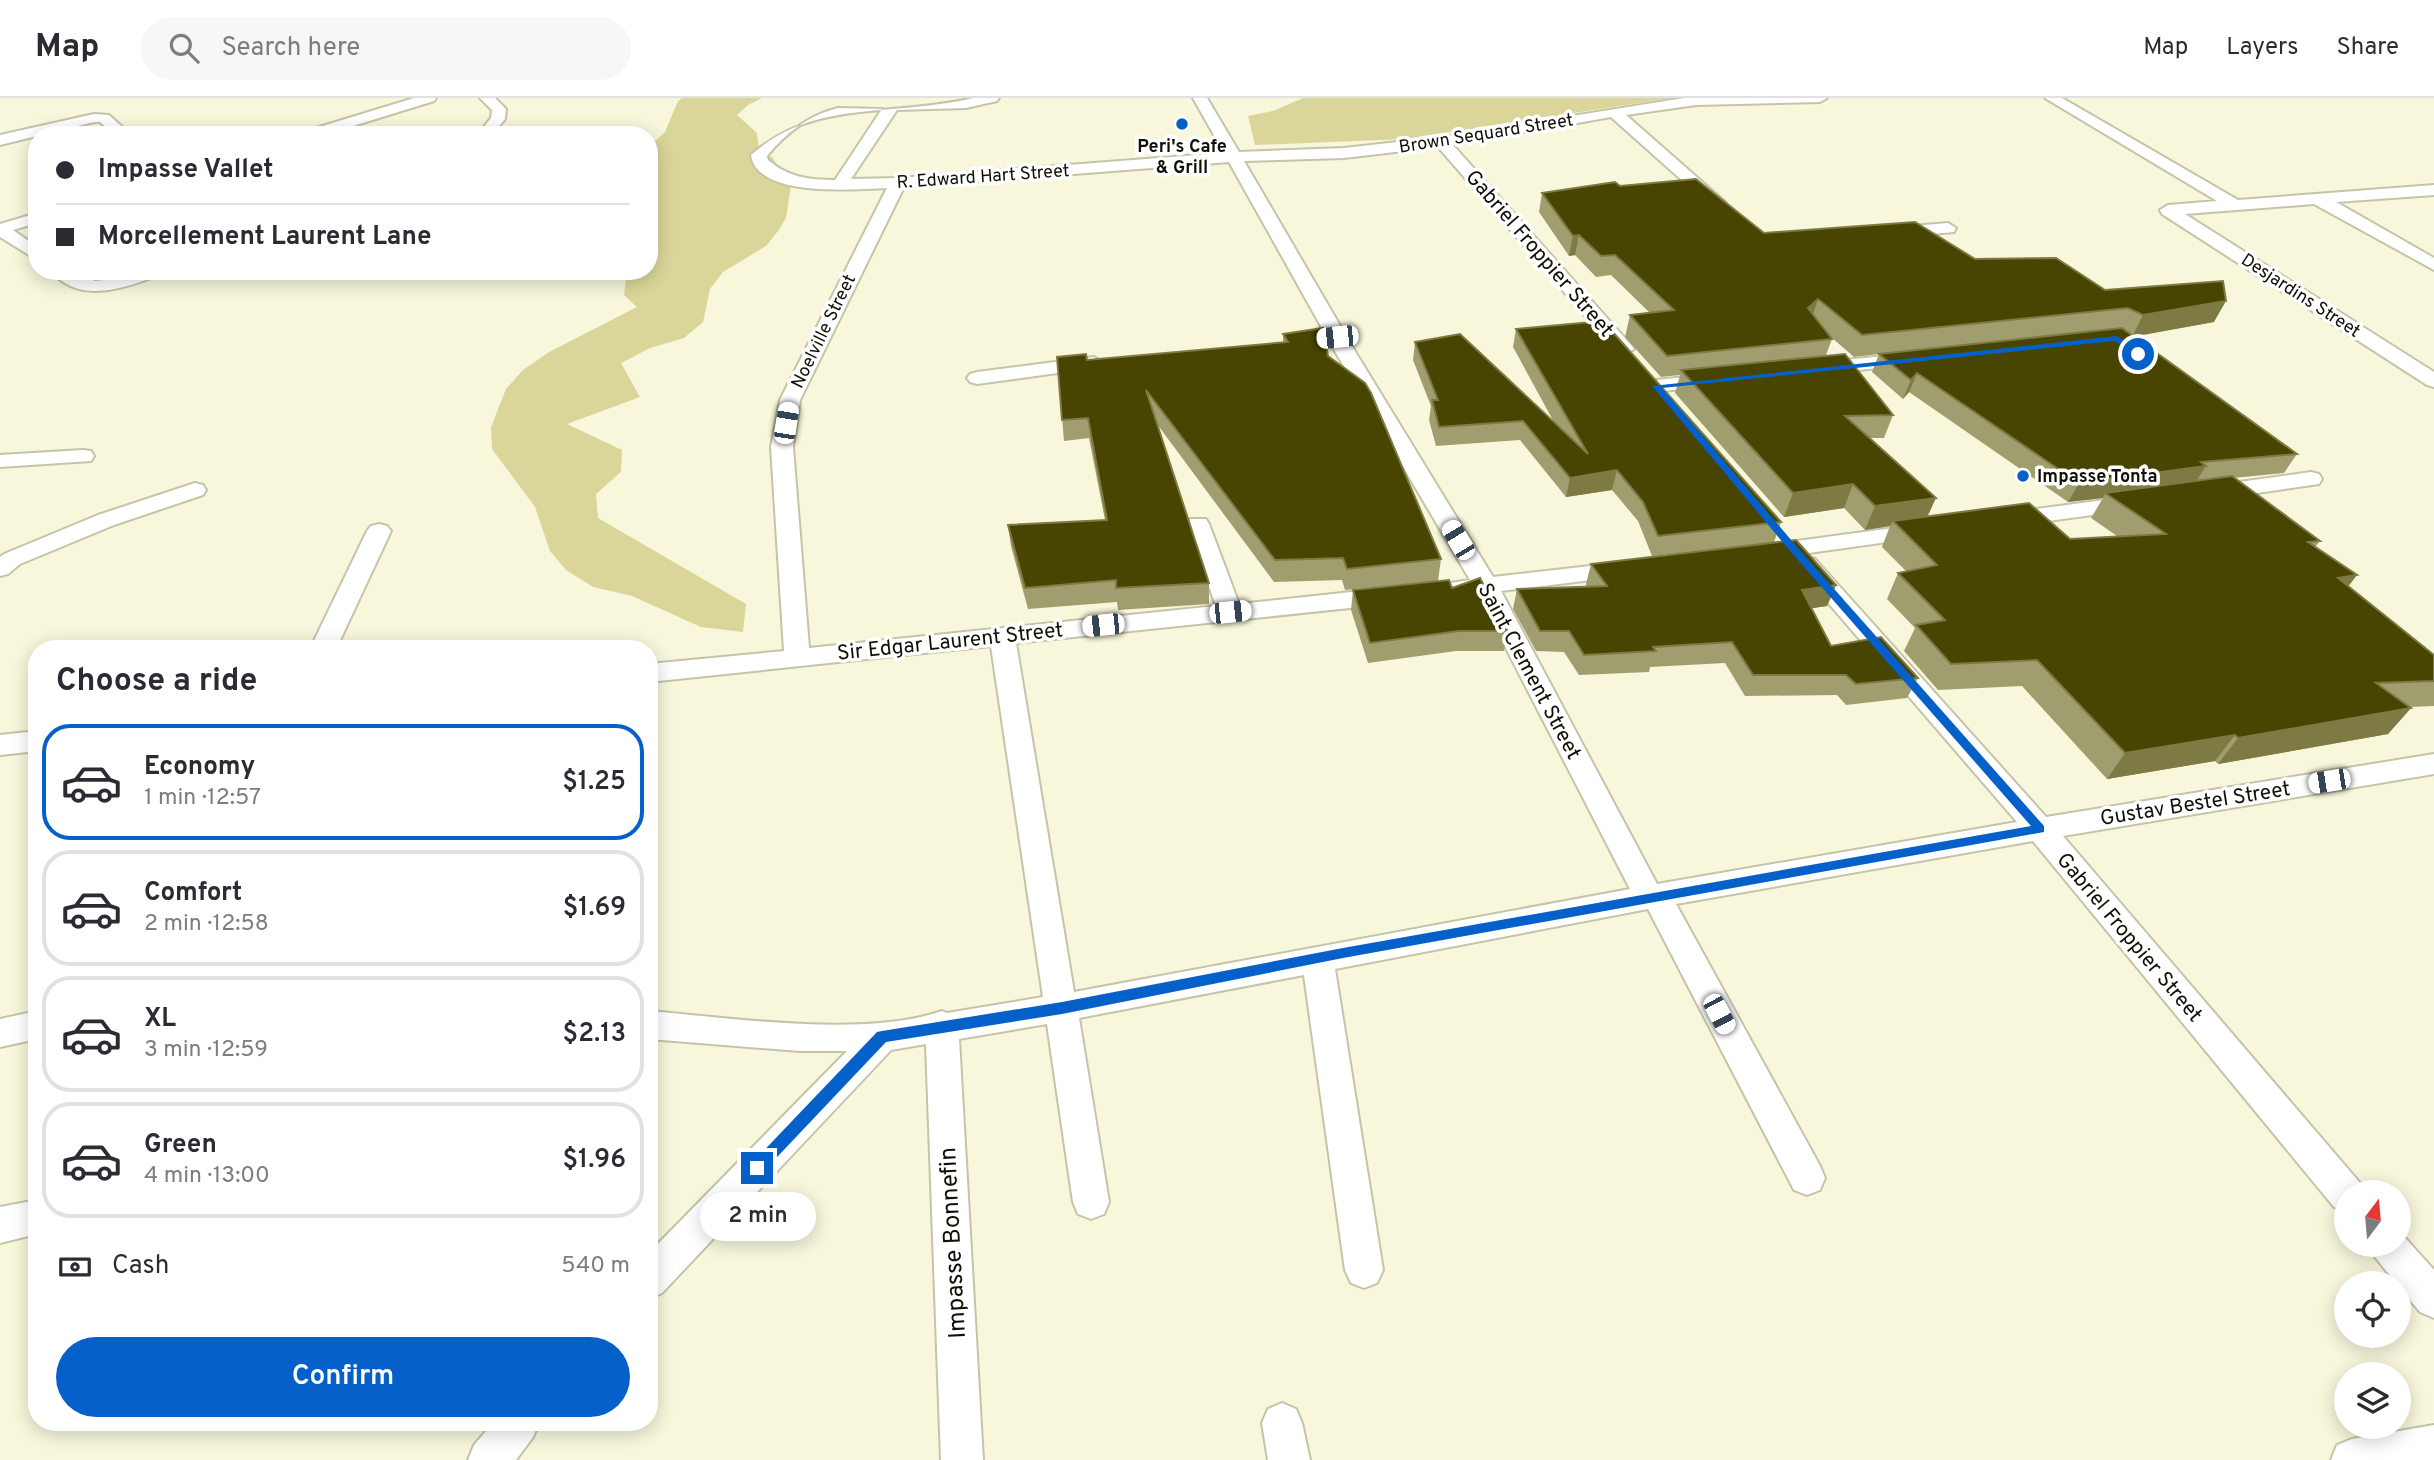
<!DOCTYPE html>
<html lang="en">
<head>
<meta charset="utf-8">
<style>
	body { margin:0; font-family:Overpass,sans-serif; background:#f7f7f7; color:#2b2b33; height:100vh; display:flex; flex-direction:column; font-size:26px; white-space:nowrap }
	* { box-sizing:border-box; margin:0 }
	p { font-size:23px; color:#7c7c81 }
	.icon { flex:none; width:38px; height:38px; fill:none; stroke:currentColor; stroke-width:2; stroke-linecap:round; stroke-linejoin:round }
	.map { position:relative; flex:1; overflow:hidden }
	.details { position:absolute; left:28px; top:542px; width:630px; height:791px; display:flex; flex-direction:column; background:#fff; border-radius:28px; box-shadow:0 4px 18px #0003 }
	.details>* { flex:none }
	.guide { position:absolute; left:28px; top:28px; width:630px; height:154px; border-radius:28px; box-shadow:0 4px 18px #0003; display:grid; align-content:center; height:154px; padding:0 28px; background:#fff }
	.needle { width:46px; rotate:16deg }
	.tools { position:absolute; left:2334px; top:1082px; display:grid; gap:14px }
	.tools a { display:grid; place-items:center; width:77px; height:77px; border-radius:50%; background:#fff; box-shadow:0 4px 18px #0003; font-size:35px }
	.end { position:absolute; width:32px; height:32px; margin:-16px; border:9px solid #0660c9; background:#fff; box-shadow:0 0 0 4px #fff }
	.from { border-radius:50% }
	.bubble { position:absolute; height:49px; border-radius:24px; background:#fff; box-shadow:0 4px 18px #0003; font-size:23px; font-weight:600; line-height:49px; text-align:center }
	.car { position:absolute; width:21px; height:42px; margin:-21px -10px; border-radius:9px; box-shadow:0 0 5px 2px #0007; background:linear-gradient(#fff 24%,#345 0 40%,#fff 0 76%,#345 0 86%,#fff 0) }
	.guide b { display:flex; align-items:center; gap:24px; height:66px; font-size:26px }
	.guide b+b { border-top:2px solid #e1e1e2 }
	.guide i { width:18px; height:18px; background:#2b2b33 }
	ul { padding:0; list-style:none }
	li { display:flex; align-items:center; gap:21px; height:116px; margin:0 14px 10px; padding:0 14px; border:4px solid #e1e1e2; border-radius:28px }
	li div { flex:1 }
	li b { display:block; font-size:26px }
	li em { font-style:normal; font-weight:600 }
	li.selected { border-color:#0660c9 }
	li>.icon { width:63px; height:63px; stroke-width:1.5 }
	h2 { padding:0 28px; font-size:32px; line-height:84px }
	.pay { display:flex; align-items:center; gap:18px; height:77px; padding:0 28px; font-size:26px }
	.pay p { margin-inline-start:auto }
	.button { display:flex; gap:14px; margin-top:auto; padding:14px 28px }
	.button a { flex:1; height:80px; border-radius:42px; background:#0660c9; color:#fff; font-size:28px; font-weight:600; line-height:80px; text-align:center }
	header { display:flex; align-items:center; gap:42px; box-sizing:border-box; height:98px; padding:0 35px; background:#fff; border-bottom:2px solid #e1e1e2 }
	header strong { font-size:33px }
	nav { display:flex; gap:38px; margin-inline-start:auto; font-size:24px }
	.search { width:490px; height:63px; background:#f7f7f7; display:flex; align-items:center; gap:18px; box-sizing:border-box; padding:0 24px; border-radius:38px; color:#7c7c81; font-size:26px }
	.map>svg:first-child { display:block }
</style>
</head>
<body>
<header>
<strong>Map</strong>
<div class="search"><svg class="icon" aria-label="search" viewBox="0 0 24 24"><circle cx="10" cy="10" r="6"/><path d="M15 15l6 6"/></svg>Search here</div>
<nav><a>Map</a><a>Layers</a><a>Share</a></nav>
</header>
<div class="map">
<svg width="2434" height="1362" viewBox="0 0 2434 1362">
	<rect width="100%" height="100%" fill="#f8f7dc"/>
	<path fill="#dad69a" d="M682,0H762L748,7L737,17L757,35L759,52L772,59L791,88L786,120L778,133L766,148L723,174L710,191L703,224L684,240L650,250L621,265L640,299L567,326L622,352L621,374L596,396L598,420L746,506L743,534L701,529L632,498L593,489L566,472L550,453L535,409L492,351L491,329L506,291L523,272L549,254L637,209L624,197L626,181L631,173H649V57L653,45L665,34L678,3Z
		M1303,0H1671L1406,41L1255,47L1248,18L1273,13Z"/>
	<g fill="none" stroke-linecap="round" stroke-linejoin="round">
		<defs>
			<path id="minor" d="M414,0H436L434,3L324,37H301L303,34Z
				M480,0H495L506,11L505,21L492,37H477L491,20L492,12Z
				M973,0H999L997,3L966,10L897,12L851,81L898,80L1224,55L1193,0H1207L1239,54L1344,50L1442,39L1684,0H1827L1820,4L1696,7L1626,17L1725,104L1727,107L1719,112L1713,110L1611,19L1453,47L1631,247L1634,251L1624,257L1617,255L1438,49L1344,60L1244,63L1356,255L1493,479L1625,464L1633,466L1637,471L1633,476L1625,478L1501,493L1657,786L2017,724L1799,471L1795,466L1799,461L1807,459L1815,461L2046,719L2434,656V676L2063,738L2360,1085L2364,1094H2347V1114L2334,1109L2033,743L1676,806L1820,1068L1825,1080L1820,1092L1807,1097L1794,1092L1648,811L1335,871L1383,1172L1377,1185L1364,1190L1351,1185L1345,1172L1304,877L1079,920L1109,1104L1104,1116L1091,1121L1078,1116L1073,1104L1047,926L959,941L983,1362H941L926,946L891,952L662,1195L649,1201V1155L847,953H800L649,941V913C732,920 865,940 942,913L947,915L1043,899L991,548L649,584V566L784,553L771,349L780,302L887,90C857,91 757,101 751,57C816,0 888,20 973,0ZM838,10L882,11L835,82C809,82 788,79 768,62L767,58C786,35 809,17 838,10ZM1229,64L1336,255L1470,482L1437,487L1434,492L1437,497L1446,500L1478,496L1630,791L1074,894L1016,545L1388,506L1397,503L1400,498L1397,493L1388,490L1239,506L1209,426L1206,421H1190L1187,426L1216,508L809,550L793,349L800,302L904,89Z
				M2045,0H2062L2238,102L2434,87V97L2336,104L2434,160V172L2314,106L2185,116L2434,274V289L2427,287L2162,116L2160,112L2168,107L2217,103Z
				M94,16L109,17L131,37H115L100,24H94L0,47V37Z
				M37,115V125L13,132L37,149V162L0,139V126Z
				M1948,125L1956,130L1954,134L1888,140L1880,135L1888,130Z
				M51,173H73L95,183L113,181L136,173H162L159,177C126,190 79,207 51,173Z
				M1914,255L1921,257L1924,261L1921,265L1815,277L1808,275L1805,271L1808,267L1815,265Z
				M1094,259L1104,265L1101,269L977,286L970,284L967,280L970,276L977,274Z
				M1716,276L1723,278L1726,282L1723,286L1656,294L1649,292L1646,288L1649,284L1656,282Z
				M83,352L91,353L94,358L91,363L0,369V357Z
				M2311,374L2319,376L2322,381L2319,386L2210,402L2202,400L2199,395L2202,390L2210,388Z
				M195,385L203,387L206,392L203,397L114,427L20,466L8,476L0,478V459L4,456L98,417Z
				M2135,398L2143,400L2146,405L2143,410L2005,429L1997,427L1994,422L1997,417L2005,415Z
				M379,426L387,428L391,433L336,551H310L367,433L371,428Z
				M1923,426L1931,428L1935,433L1931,438L1766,461L1758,459L1754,454L1758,449L1766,447Z
				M37,633V653L0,657V637Z
				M37,913V941L0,949V921Z
				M37,1102V1136L0,1145V1109Z
				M2399,1133L2434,1172V1220L2420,1214L2399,1189V1185H2396L2375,1159L2369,1146H2399Z
				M1282,1305L1296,1311L1302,1325L1310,1362H1268L1262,1325L1268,1311Z
				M493,1325H539L533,1339L516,1362H468L474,1347Z
				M2434,1327V1362H2331L2337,1347L2352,1341Z"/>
		</defs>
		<use href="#minor" stroke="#c5c4a9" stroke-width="4"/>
		<use href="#minor" fill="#fff" fill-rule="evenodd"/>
	</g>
	<path fill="#a09e6e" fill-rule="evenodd" d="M1620,88L1764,135L1975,161L2105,192L2214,224L2133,238L2297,356L2284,375L2233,380L2320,443L2315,449L2348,488L2434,557V608L2410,609L2411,610L2388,636L2218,666L2215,663L2107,681L2022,588L1938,592L1904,553L1915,530L1887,501L1898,475L1906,473L1882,449L1890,428L1865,432L1844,410L1784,419L1675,295L1680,277L1661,279L1625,239L1630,217L1650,215L1611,177L1596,179L1575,157L1569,158L1539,114L1542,95ZM1831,239L1854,259L1879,256L1872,274L1903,301L1909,294L2068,404L2103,400L2091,420L2117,438L2070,441L1928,419L1870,340H1884L1893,317L1826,257L1832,241Z
		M1516,231L1781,424L1774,444L1652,458L1638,423L1612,392L1566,399L1520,342L1436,348L1429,322L1431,308L1413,262L1415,244L1555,326L1513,249Z
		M1283,236L1328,258L1441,461L1438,483L1345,492L1342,482L1274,484L1157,326L1209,485V506L1118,512L1117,504L1028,511L1011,448L1008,427L1105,422L1089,340L1064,343L1057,259L1087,262L1283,245Z
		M1591,466L1836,487L1827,508L1811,510L1831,548L1918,580L1907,600L1846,607L1837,597L1745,598L1725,565L1650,569L1649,574L1579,577L1564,554L1536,553L1513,511L1517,491L1587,489L1586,486Z
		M1452,490L1508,533L1504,553H1456L1368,565L1351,512L1353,492Z"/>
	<path fill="#7d7a43" d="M1579,137L1575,157L1569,158L1573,138Z
		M1818,201L1811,222L1808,210Z
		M2226,203L2214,224L2132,239L2143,217Z
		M1917,275L1909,294L1903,301L1911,282Z
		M2206,368L2194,387L2105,395L2103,400L2068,404L2079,385Z
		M1617,372L1612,392L1566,399L1570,380Z
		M1853,386L1844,410L1784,419L1793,395Z
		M1936,400L1925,424L1893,423L1890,428L1865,432L1875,408Z
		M2357,477L2338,502V480Z
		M1836,487L1827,508L1794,513L1802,492Z
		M2411,610L2388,636L2218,666L2238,640Z
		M2235,637L2215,663L2107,681L2125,655Z"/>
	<path fill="#484401" stroke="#7d7a43" stroke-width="2" d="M1696,81L1764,135L1915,124L1975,161L2056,160L2105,192L2223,183L2226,203L2143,217L2128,210L1862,237L1818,201L1808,210L1832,241L1667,258L1630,217L1674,212L1615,157L1601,158L1579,137L1573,138L1542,95L1615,84L1620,88Z
		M1603,223L1781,424L1658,438L1643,404L1617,372L1570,380L1523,323L1439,329L1432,302H1438L1415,244L1460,236L1588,356L1516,231Z
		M1323,230L1328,258L1365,285L1371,295L1441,461L1347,471L1343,460L1275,462L1146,292L1209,485L1116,490V482L1025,490L1008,427L1107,422L1088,320L1062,322L1057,259L1086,256L1087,262L1288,244L1283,236Z
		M2122,230L2297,356L2201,364L2206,368L2079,385L1917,275L1911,282L1879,256Z
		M1845,256L1893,317L1845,318L1936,400L1875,408L1853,386L1793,395L1681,272Z
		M2232,378L2320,443L2308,444L2357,477L2338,480L2434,557V583L2376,585L2411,610L2238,640L2235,637L2125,655L2037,562L1951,566L1916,527L1945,522L1898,475L1937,467L1893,423L2029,405L2070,441L2166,436L2105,395Z
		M1796,442L1836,487L1802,492L1831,548L1881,539L1918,580L1856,586L1846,577H1753L1732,544L1653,549L1656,553L1584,557L1569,533H1540L1517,491L1607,488L1591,466Z
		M1480,480L1508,533H1459L1370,545L1353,492L1449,482L1452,490Z"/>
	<path fill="#0660c9" d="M2117,238L2141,254V258H2136L2115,243L1662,290L1797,449L2044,728V734L1343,860L1062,916L886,944L762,1075H752L749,1070L752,1065L877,934L882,933L1062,904L1343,850L2031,728L1790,453L1652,288Z"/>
	<g fill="#0660c9" stroke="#fff" stroke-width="2.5">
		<circle cx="1182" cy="26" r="7"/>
		<circle cx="2023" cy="378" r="7"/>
	</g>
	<g text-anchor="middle" stroke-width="7" stroke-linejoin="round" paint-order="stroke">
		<g font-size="18" fill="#111007" stroke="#fff">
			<text transform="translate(1486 35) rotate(-9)" y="6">Brown Sequard Street</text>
			<text transform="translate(983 78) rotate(-4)" y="6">R. Edward Hart Street</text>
			<text transform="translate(2301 197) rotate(33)" y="6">Desjardins Street</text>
			<text transform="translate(823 233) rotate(-64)" y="6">Noelville Street</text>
		</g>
		<g font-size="18" font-weight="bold" fill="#111007" stroke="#fff">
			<text x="1182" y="54">Peri's Cafe<tspan x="1182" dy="21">&amp; Grill</tspan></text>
			<text x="2037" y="384" text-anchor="start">Impasse Tonta</text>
		</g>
		<g font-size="21" fill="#111007" stroke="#fff">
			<text transform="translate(1540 155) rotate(49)" y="7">Gabriel Froppier Street</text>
			<text transform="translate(950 543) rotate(-6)" y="7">Sir Edgar Laurent Street</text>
			<text transform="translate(1530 573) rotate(62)" y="7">Saint Clement Street</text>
			<text transform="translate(2195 705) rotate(-9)" y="7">Gustav Bestel Street</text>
			<text transform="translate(2130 839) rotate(50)" y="7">Gabriel Froppier Street</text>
		</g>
		<g font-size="24" fill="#111007" stroke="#fff">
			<text transform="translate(952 1145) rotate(-93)" y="8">Impasse Bonnefin</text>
		</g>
	</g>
</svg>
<div class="tools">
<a><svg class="needle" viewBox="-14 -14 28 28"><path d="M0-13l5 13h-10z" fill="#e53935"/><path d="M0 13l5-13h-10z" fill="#7c7c81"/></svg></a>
<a><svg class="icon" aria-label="locate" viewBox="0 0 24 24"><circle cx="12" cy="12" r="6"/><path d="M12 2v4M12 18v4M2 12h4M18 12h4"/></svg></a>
<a><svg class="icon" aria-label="layers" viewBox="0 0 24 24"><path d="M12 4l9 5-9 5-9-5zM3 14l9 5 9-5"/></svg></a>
</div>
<i class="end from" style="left:2138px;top:256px"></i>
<i class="end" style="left:757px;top:1070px"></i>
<div class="bubble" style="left:700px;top:1094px;width:116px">2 min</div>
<i class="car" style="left:1337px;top:239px;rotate:264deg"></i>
<i class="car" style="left:786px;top:325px;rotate:9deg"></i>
<i class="car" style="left:1458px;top:442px;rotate:329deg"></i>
<i class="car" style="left:1230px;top:514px;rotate:84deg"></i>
<i class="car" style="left:1103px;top:527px;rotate:264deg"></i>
<i class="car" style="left:2329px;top:683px;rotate:261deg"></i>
<i class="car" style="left:1719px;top:916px;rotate:152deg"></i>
<div class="guide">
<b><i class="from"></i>Impasse Vallet</b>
<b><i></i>Morcellement Laurent Lane</b>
</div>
<section class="details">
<h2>Choose a ride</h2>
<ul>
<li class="selected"><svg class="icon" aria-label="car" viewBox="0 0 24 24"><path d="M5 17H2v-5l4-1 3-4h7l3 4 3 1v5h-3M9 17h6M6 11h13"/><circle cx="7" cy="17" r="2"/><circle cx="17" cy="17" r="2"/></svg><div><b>Economy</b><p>1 min · 12:57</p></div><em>$1.25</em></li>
<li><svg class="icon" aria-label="car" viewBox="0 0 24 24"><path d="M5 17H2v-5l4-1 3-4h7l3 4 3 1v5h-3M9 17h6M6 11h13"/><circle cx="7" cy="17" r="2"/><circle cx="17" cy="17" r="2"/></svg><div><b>Comfort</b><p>2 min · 12:58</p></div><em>$1.69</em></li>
<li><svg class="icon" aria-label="car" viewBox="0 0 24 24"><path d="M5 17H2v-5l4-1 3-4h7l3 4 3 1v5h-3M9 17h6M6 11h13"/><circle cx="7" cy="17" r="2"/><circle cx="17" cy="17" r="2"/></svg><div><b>XL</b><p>3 min · 12:59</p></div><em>$2.13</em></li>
<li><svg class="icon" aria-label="car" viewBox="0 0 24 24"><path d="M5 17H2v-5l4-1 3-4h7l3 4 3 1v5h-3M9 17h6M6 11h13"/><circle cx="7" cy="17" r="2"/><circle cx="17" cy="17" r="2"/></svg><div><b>Green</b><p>4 min · 13:00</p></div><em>$1.96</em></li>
</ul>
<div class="pay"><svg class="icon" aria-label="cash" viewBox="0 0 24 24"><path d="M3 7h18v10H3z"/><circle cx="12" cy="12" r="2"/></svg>Cash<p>540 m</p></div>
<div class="button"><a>Confirm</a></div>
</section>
</div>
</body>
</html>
